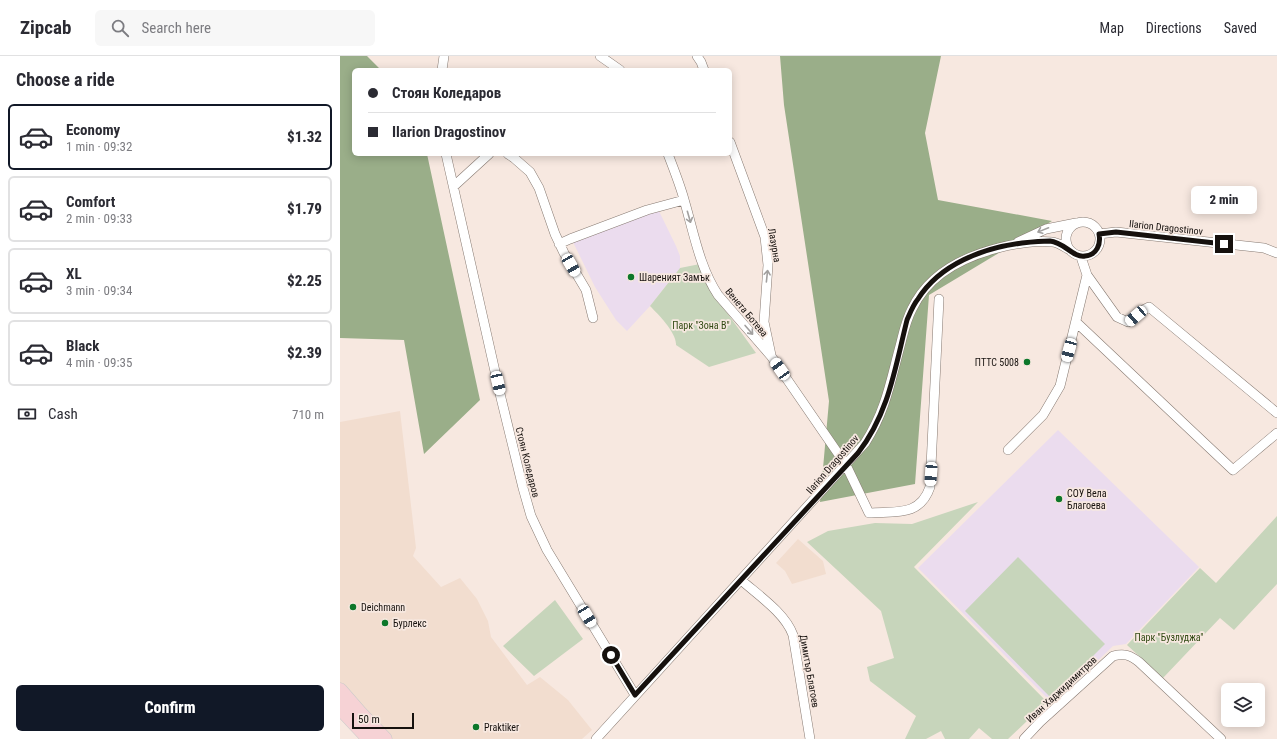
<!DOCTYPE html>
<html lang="en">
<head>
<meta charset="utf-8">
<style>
	body { margin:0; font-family:"Roboto Condensed",sans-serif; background:#f7f7f7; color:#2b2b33; height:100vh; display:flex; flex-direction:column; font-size:15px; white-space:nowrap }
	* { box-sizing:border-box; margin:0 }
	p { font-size:13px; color:#7c7c81 }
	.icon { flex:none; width:22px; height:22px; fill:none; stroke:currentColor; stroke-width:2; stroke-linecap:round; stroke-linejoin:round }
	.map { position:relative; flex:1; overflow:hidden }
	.details { display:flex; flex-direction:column; background:#fff; width:340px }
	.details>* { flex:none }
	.guide { position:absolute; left:12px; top:12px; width:380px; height:88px; border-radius:6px; box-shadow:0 2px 10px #0003; display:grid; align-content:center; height:88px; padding:0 16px; background:#fff }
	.fabs { position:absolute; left:881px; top:627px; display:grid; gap:8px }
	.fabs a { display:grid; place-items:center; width:44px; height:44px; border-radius:6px; background:#fff; box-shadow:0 2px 10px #0003; font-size:20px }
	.scale { position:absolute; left:12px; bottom:10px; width:62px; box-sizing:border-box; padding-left:4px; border:2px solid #16110e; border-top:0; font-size:11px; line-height:14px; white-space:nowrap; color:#16110e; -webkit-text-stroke:3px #f7e8e0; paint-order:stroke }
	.end { position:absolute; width:18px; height:18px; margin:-9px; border:5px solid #16110e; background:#fff; box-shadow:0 0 0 2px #fff }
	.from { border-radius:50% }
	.bubble { position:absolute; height:28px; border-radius:6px; background:#fff; box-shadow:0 2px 10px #0003; font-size:13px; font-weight:800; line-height:28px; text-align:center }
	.car { position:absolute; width:12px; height:24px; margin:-12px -6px; border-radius:5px; box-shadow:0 0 3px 1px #0007; background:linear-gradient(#fff 24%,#345 0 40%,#fff 0 76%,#345 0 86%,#fff 0) }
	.guide b { display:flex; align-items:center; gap:14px; height:38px; font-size:15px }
	.guide b+b { border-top:1px solid #e1e1e2 }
	.guide i { width:10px; height:10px; background:#2b2b33 }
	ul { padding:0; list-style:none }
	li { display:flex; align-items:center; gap:12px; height:66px; margin:0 8px 6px; padding:0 8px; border:2px solid #e1e1e2; border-radius:6px }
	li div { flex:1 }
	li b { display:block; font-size:15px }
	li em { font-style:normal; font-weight:800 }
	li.active { border-color:#111827 }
	li>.icon { width:36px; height:36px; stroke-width:1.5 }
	h2 { padding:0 16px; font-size:18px; line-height:48px }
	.pay { display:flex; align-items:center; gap:10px; height:44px; padding:0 16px; font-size:15px }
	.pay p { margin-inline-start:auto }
	.primary-button { display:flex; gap:8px; margin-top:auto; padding:8px 16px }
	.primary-button a { flex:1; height:46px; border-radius:6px; background:#111827; color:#fff; font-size:16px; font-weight:800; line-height:46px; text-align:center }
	header { display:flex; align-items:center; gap:24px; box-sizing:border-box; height:56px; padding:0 20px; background:#fff; border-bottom:1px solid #e1e1e2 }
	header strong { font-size:19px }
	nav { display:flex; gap:22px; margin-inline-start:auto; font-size:14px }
	.search { width:280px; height:36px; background:#f7f7f7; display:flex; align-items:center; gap:10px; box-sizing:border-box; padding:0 14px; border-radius:6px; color:#7c7c81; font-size:15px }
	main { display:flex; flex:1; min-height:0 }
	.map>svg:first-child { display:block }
</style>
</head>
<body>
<header>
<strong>Zipcab</strong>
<div class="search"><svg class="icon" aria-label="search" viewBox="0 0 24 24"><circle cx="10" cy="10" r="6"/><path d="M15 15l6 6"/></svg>Search here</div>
<nav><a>Map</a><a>Directions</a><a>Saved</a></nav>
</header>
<main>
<section class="details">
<h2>Choose a ride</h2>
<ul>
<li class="active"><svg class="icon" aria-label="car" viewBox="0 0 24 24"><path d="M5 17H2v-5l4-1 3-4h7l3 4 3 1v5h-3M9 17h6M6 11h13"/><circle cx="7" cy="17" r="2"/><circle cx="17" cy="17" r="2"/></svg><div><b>Economy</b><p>1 min · 09:32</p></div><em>$1.32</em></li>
<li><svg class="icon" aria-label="car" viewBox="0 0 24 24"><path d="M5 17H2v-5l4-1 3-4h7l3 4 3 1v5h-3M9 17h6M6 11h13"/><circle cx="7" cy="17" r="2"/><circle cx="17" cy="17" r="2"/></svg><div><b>Comfort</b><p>2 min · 09:33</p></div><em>$1.79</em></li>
<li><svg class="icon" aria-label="car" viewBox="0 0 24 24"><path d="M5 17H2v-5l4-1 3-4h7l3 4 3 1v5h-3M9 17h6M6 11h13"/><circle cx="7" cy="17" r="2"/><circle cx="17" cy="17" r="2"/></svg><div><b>XL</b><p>3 min · 09:34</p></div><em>$2.25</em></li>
<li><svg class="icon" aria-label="car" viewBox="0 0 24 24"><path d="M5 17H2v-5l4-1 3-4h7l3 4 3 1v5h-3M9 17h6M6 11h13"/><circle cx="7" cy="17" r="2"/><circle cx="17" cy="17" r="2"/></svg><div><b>Black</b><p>4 min · 09:35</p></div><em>$2.39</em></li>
</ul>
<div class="pay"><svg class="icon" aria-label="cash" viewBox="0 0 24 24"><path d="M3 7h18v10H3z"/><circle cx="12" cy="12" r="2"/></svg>Cash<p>710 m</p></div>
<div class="primary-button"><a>Confirm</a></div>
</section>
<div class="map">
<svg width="937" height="683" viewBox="0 0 937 683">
	<rect width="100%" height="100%" fill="#f7e8e0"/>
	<path fill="#f2ddcf" d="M60,355L76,492L73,500L101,531L120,522L137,543L148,565L151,581L187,629L200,621L228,644L252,674L242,683H50L0,628V366Z
		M458,483L483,505L486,518L452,528L445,515L436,507Z"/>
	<path fill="#ebdcee" d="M318,153L336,190L340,200V212L310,250L287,275L276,264L255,231L233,186Z
		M718,374L859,511L786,588L773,590L713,648L578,512Z"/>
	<path fill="#c7d5bb" d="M360,208L370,233L416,297L369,311L336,289C337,277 318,258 310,250L340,212Z
		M638,446L574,511L707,646L668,683H652L639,672L629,683H605L601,675L586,683H565L576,660L530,625L527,611L554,602L541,555L467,486L488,475L535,467L572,468Z
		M937,460V528L894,574L880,562L823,622L787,589L860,512L876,527Z
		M678,501L765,588L711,642L625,555Z
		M215,544L243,583L194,620L163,590Z"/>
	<path fill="#9aae89" d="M0,0H27L41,14H14V98H87L140,344L84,398L64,284L0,282Z
		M440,0H601L585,77L598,144L712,165L589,239L575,428L480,446L489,345L444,49Z"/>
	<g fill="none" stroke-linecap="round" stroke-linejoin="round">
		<defs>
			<path id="street" d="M260,0L280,14
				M357,0L361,6L364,14
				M102,14L104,0
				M390,86L425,181L428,209L424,266L431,299
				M106,98L161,342L183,432L191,460L207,494L295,639
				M168,98L174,102L190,116L199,132L215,178L224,197L246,234L253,262
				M328,98C334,114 341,131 345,147C354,178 360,212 378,239L431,300L506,409L529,457C555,455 580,461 590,431L599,243
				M114,130L149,98
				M726 183a17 17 0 1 1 34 0a17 17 0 1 1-34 0Z
				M759,178L776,176L924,192L937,197
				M678,186L706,173L736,167
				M219,188L230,183L307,154L344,144
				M747,219L777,261L788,266L803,254L809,251L937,357
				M736,266L893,414L937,377
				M668,394L703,359L720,330L747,219L741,201
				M401,524C418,539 445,557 453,579L470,683
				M256,683L525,387C545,356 550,328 559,294C563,280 565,266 572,253C588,219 623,201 658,192C672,188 697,184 712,186C717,186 723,190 728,193
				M684,683L700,666L773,600C784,597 790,599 799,606L881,683"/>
			<path id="primary" d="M0,634L20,657L45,683
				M0,652L29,683"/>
		</defs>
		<use href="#street" stroke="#877a72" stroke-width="10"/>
		<use href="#primary" stroke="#cccbca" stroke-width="15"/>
		<use href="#street" stroke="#fff" stroke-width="9"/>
		<use href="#primary" stroke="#f6d2d5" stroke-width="14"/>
	</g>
	<defs><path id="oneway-shaft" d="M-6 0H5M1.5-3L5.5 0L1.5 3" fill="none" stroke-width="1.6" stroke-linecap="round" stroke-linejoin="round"/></defs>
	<g stroke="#a2a09f">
		<use href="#oneway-shaft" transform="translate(349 161) rotate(74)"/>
		<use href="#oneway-shaft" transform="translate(703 174) rotate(158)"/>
		<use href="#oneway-shaft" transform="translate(427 220) rotate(-84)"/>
		<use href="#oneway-shaft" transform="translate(409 274) rotate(49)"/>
	</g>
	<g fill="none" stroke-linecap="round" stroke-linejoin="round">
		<path stroke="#16110e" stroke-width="5" d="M271,599L295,639L518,397C549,357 555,312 567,264C570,257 573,249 578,243C600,208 643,192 682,187C691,186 701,185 710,185C724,186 733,202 745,200C757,199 761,188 759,178L776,176L884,188"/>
	</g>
	<g fill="#0d772a" stroke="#f7e8e0" stroke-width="1.5">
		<circle cx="291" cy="221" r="4"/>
		<circle cx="687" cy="306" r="4"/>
		<circle cx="719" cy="443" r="4"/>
		<circle cx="13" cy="551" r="4"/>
		<circle cx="45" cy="567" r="4"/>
		<circle cx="136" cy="671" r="4"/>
	</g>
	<g text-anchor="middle" stroke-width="3.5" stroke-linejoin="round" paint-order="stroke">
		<g font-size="10" fill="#16110e" stroke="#f7e8e0">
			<text transform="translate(826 171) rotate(6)" y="4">Ilarion Dragostinov</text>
			<text transform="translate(435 189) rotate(80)" y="4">Лазурна</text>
			<text transform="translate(407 256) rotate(50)" y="4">Венета Ботева</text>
			<text transform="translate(188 406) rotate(76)" y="4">Стоян Коледаров</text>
			<text transform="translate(492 408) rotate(-49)" y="4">Ilarion Dragostinov</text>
			<text transform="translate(470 615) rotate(80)" y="4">Димитър Благоев</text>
			<text transform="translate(721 633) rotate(-43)" y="4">Иван Хаджидимитров</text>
		</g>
		<g font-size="10" fill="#16110e" stroke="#f7e8e0" text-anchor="start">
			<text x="299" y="225">Шареният Замък</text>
			<text x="679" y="310" text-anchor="end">ПТТС 5008</text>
			<text x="727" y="441">СОУ Вела<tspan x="727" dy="12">Благоева</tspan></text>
			<text x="21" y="555">Deichmann</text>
			<text x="53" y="571">Бурлекс</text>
			<text x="144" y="675">Praktiker</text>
		</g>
		<g font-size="10" fill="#314a13" stroke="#f7e8e0">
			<text x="361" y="273">Парк "Зона В"</text>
			<text x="829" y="585">Парк "Бузлуджа"</text>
		</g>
	</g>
</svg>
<div class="fabs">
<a><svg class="icon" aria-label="layers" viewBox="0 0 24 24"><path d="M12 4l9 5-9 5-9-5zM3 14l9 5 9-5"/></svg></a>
</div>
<div class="scale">50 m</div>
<i class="end from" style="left:271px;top:599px"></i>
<i class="end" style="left:884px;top:188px"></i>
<div class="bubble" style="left:851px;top:130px;width:66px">2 min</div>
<i class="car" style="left:231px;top:209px;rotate:150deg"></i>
<i class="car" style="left:796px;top:260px;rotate:229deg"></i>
<i class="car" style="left:729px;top:294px;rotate:195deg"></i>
<i class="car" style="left:440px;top:313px;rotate:325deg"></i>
<i class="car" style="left:158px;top:327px;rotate:167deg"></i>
<i class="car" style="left:591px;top:418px;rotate:184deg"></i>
<i class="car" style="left:247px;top:560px;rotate:149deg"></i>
<div class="guide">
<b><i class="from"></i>Стоян Коледаров</b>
<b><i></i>Ilarion Dragostinov</b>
</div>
</div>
</main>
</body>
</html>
